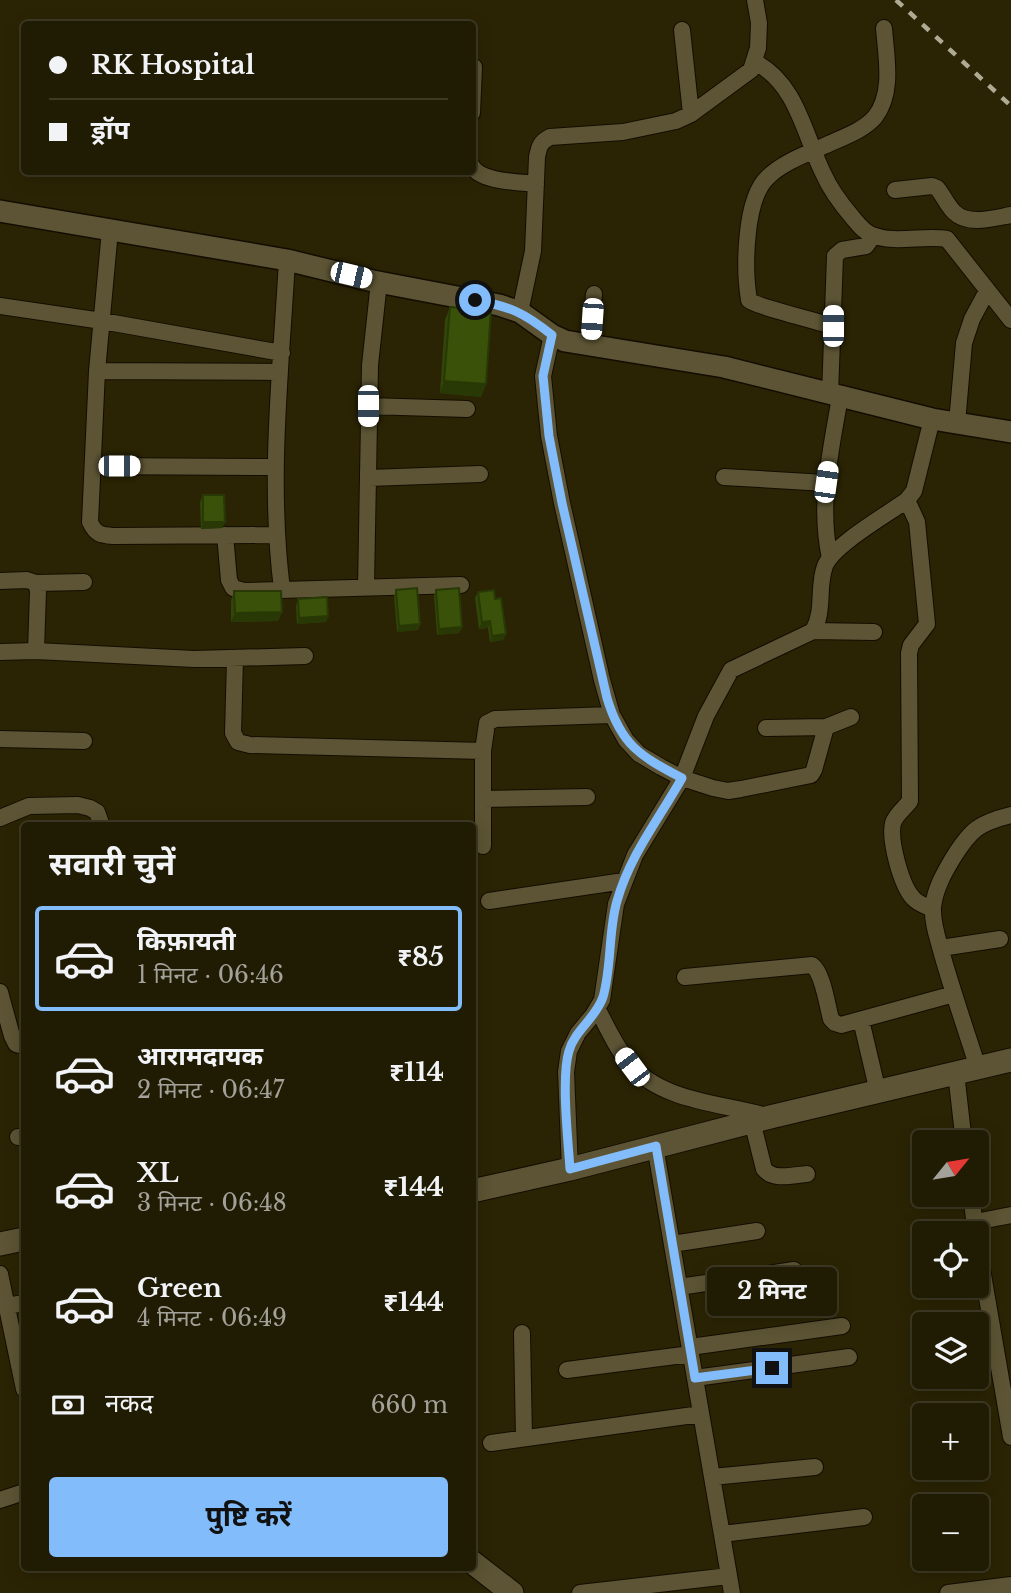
<!DOCTYPE html>
<html lang="hi">
<head>
<meta charset="utf-8">
<style>
	body { margin:0; font-family:"Libre Baskerville","Noto Sans Devanagari",serif; background:#28240d; color:#f1f3f6; height:100vh; display:flex; flex-direction:column; font-size:26px; white-space:nowrap }
	* { box-sizing:border-box; margin:0 }
	p { font-size:23px; color:#a2a19a }
	.icon { flex:none; width:38px; height:38px; fill:none; stroke:currentColor; stroke-width:2; stroke-linecap:round; stroke-linejoin:round }
	.map { position:relative; flex:1; overflow:hidden }
	.side { position:absolute; left:21px; top:822px; width:455px; height:749px; display:flex; flex-direction:column; background:#201b03; border-radius:7px; box-shadow:0 4px 18px #0003,0 0 0 2px #3d3925 }
	.side>* { flex:none }
	.hud { position:absolute; left:21px; top:21px; width:455px; height:154px; border-radius:7px; box-shadow:0 4px 18px #0003,0 0 0 2px #3d3925; display:grid; align-content:center; height:154px; padding:0 28px; background:#201b03 }
	.needle { width:46px; rotate:60deg }
	.controls { position:absolute; left:912px; top:1130px; display:grid; gap:14px }
	.controls a { display:grid; place-items:center; width:77px; height:77px; border-radius:7px; background:#201b03; box-shadow:0 4px 18px #0003,0 0 0 2px #3d3925; font-size:35px }
	.end { position:absolute; width:32px; height:32px; margin:-16px; border:9px solid #82bcfa; background:#111; box-shadow:0 0 0 4px #111 }
	.from { border-radius:50% }
	.bubble { position:absolute; height:49px; border-radius:7px; background:#201b03; box-shadow:0 4px 18px #0003,0 0 0 2px #3d3925; font-size:23px; font-weight:700; line-height:49px; text-align:center }
	.car { position:absolute; width:21px; height:42px; margin:-21px -10px; border-radius:9px; box-shadow:0 0 5px 2px #0007; background:linear-gradient(#fff 24%,#345 0 40%,#fff 0 76%,#345 0 86%,#fff 0) }
	.hud b { display:flex; align-items:center; gap:24px; height:66px; font-size:26px }
	.hud b+b { border-top:2px solid #3d3925 }
	.hud i { width:18px; height:18px; background:#f1f3f6 }
	ul { padding:0; list-style:none }
	li { display:flex; align-items:center; gap:21px; height:105px; margin:0 14px 10px; padding:0 14px; border:4px solid transparent; border-radius:7px }
	li div { flex:1 }
	li b { display:block; font-size:26px }
	li em { font-style:normal; font-weight:700 }
	li.current { border-color:#82bcfa }
	li>.icon { width:63px; height:63px; stroke-width:1.5 }
	h2 { padding:0 28px; font-size:32px; line-height:84px }
	.pay { display:flex; align-items:center; gap:18px; height:77px; padding:0 28px; font-size:26px }
	.pay p { margin-inline-start:auto }
	.button { display:flex; gap:14px; margin-top:auto; padding:14px 28px }
	.button a { flex:1; height:80px; border-radius:7px; background:#82bcfa; color:#111; font-size:28px; font-weight:700; line-height:80px; text-align:center }
	.map>svg:first-child { display:block }
</style>
</head>
<body>
<div class="map">
<svg width="1011" height="1593" viewBox="0 0 1011 1593">
	<rect width="100%" height="100%" fill="#2b2404"/>
	<g fill="none" stroke-linecap="round" stroke-linejoin="round">
		<defs>
			<path id="minor" d="M682,30L691,114
				M755,62C797,84 804,134 823,173C830,189 841,204 853,218C859,225 864,232 872,235C895,244 923,235 947,239L1011,320
				M472,113L474,67
				M472,166C480,182 519,182 536,184
				M895,190L932,186L937,188C943,195 947,205 954,212C968,226 994,218 1011,215
				M110,230L97,371L90,522C96,535 101,535 114,536L275,535
				M0,306L102,321L282,353
				M520,312L533,251L537,157C539,147 540,142 550,137L623,132L676,121L691,114L751,70L758,48L759,23L755,0
				M833,326C819,322 755,306 749,300C744,270 744,199 768,177C782,163 806,154 824,146C841,138 863,131 875,117C894,93 886,56 884,28
				M552,335L543,376L549,436L562,503L602,680L612,715L626,740L639,754L661,767L682,778L713,788L728,791L741,789L811,775L814,770L826,727L851,717
				M590,345L594,294
				M97,371L280,372
				M830,395L835,256L842,250L866,246L873,236
				M368,406L467,409
				M957,423L964,343L972,319L987,291
				M93,466L274,467
				M724,477L826,483
				M369,478L480,474
				M907,500L917,522L927,624L911,645L909,653L910,801C905,808 896,814 893,823C889,840 901,885 913,898C918,904 926,906 933,909
				M225,535L229,580L233,588L244,591L461,585
				M830,558C818,504 831,450 840,397
				M0,581L27,580L36,583L38,591L36,651
				M36,583L84,582
				M366,587L370,365L379,282
				M282,589C268,479 281,370 287,260
				M813,631L874,632
				M0,652L36,651L194,659L305,656
				M235,659L233,733L238,742L250,745L483,751
				M766,728L826,727
				M0,739L84,741
				M483,799L587,797
				M0,818L29,806L78,805L90,808L97,812L102,826
				M483,846V751L487,723L495,719L612,715
				M489,901L624,881
				M941,948L1000,939
				M685,977L812,965C823,973 827,1005 831,1019L835,1023L841,1025L954,994
				M0,992L12,1036L16,1044L24,1046
				M597,1008C607,1027 616,1048 630,1064C663,1103 725,1103 770,1117
				M861,1020L878,1092
				M978,1068C966,1030 953,993 942,954C938,939 932,923 933,907C935,889 944,873 953,858C971,829 979,823 1011,815
				M956,1073L964,1143
				M752,1121L764,1169C774,1181 793,1175 807,1174
				M18,1137H24
				M655,1146L732,1593
				M570,1169L566,1072L569,1051L578,1033L593,1015L602,1000L616,904L635,855L682,778L706,716L731,670L813,631C825,610 817,587 825,566C833,545 888,514 907,500L914,491L932,419
				M971,1195L976,1234
				M975,1222L1011,1215
				M976,1234L1011,1437
				M672,1244L757,1231
				M0,1274L24,1389
				M679,1287L794,1270
				M7,1306L24,1303
				M522,1333L524,1438
				M690,1347L842,1326
				M567,1370L691,1354
				M695,1378L849,1357
				M491,1443L701,1414
				M712,1477L815,1467
				M0,1500L24,1492
				M722,1534L864,1517
				M580,1593L729,1576
				M948,1593L1011,1585"/>
			<path id="tertiary" d="M0,211L287,260L373,281L499,305L520,312L552,335L565,341L724,367L932,419L1011,432"/>
			<path id="secondary" d="M472,1191L570,1169L770,1117L1011,1060
				M0,1244L24,1239
				M472,1562L512,1593"/>
		</defs>
		<use href="#minor" stroke="#130d00" stroke-width="18"/>
		<use href="#tertiary" stroke="#130d00" stroke-width="24"/>
		<use href="#secondary" stroke="#130d00" stroke-width="25"/>
		<use href="#minor" stroke="#5c5434" stroke-width="16"/>
		<use href="#tertiary" stroke="#5c5434" stroke-width="21"/>
		<use href="#secondary" stroke="#5c5434" stroke-width="23"/>
		<path stroke="#aeaa94" stroke-width="4.5" stroke-dasharray="9 9" stroke-linecap="butt" d="M896,0L1011,106"/>
	</g>
	<path fill="#314608" d="M450,307L486,384L481,397L440,393L445,320Z
		M203,495L225,522L222,528L201,529L200,502Z
		M396,590L420,624L418,630L397,632L394,596Z
		M436,590L462,627L459,633L437,635L434,596Z
		M234,591L282,612L278,621L231,622V601Z
		M478,592L495,599L506,634L503,640L490,642L488,628L479,629L475,598Z
		M298,599L328,616L326,622L297,624L296,606Z"/>
	<path fill="#283906" d="M444,381L486,384L481,397L440,393Z
		M203,522H225L222,528L201,529Z
		M282,612L278,621L231,622L235,613Z
		M328,616L326,622L297,624L299,618Z
		M490,621L488,628L479,629L482,622Z
		M420,624L418,630L397,632L399,626Z
		M462,627L459,633L437,635L439,629Z
		M506,634L503,640L490,642L492,636Z"/>
	<path fill="#395109" stroke="#283906" stroke-width="2" d="M450,307L491,310L486,384L444,381Z
		M203,495H224L225,522H203Z
		M417,588L420,624L399,626L396,590Z
		M459,588L462,627L439,629L436,590Z
		M494,590L495,599L501,598L506,634L492,636L490,621L482,622L478,592Z
		M234,591H281L282,612L235,613Z
		M327,597L328,616L299,618L298,599Z"/>
	<g fill="none" stroke-linecap="round" stroke-linejoin="round">
		<path stroke="#82bcfa" stroke-width="9" d="M475,300C511,307 523,312 552,335L543,376L549,436L562,503L607,698C621,745 640,756 682,778C659,819 630,855 617,901C608,932 612,966 603,997C596,1018 575,1030 569,1051C561,1077 568,1139 570,1169L656,1146L695,1378L772,1368"/>
	</g>
</svg>
<div class="controls">
<a><svg class="needle" viewBox="-14 -14 28 28"><path d="M0-13l5 13h-10z" fill="#e53935"/><path d="M0 13l5-13h-10z" fill="#a2a19a"/></svg></a>
<a><svg class="icon" aria-label="locate" viewBox="0 0 24 24"><circle cx="12" cy="12" r="6"/><path d="M12 2v4M12 18v4M2 12h4M18 12h4"/></svg></a>
<a><svg class="icon" aria-label="layers" viewBox="0 0 24 24"><path d="M12 4l9 5-9 5-9-5zM3 14l9 5 9-5"/></svg></a>
<a>+</a>
<a>−</a>
</div>
<i class="end from" style="left:475px;top:300px"></i>
<i class="end" style="left:772px;top:1368px"></i>
<div class="bubble" style="left:707px;top:1267px;width:130px">2 मिनट</div>
<i class="car" style="left:351px;top:275px;rotate:103deg"></i>
<i class="car" style="left:592px;top:319px;rotate:184deg"></i>
<i class="car" style="left:833px;top:326px;rotate:0deg"></i>
<i class="car" style="left:368px;top:406px;rotate:180deg"></i>
<i class="car" style="left:119px;top:466px;rotate:90deg"></i>
<i class="car" style="left:826px;top:482px;rotate:8deg"></i>
<i class="car" style="left:632px;top:1067px;rotate:323deg"></i>
<div class="hud">
<b><i class="from"></i>RK Hospital</b>
<b><i></i>ड्रॉप</b>
</div>
<section class="side">
<h2>सवारी चुनें</h2>
<ul>
<li class="current"><svg class="icon" aria-label="car" viewBox="0 0 24 24"><path d="M5 17H2v-5l4-1 3-4h7l3 4 3 1v5h-3M9 17h6M6 11h13"/><circle cx="7" cy="17" r="2"/><circle cx="17" cy="17" r="2"/></svg><div><b>किफ़ायती</b><p>1 मिनट · 06:46</p></div><em>₹85</em></li>
<li><svg class="icon" aria-label="car" viewBox="0 0 24 24"><path d="M5 17H2v-5l4-1 3-4h7l3 4 3 1v5h-3M9 17h6M6 11h13"/><circle cx="7" cy="17" r="2"/><circle cx="17" cy="17" r="2"/></svg><div><b>आरामदायक</b><p>2 मिनट · 06:47</p></div><em>₹114</em></li>
<li><svg class="icon" aria-label="car" viewBox="0 0 24 24"><path d="M5 17H2v-5l4-1 3-4h7l3 4 3 1v5h-3M9 17h6M6 11h13"/><circle cx="7" cy="17" r="2"/><circle cx="17" cy="17" r="2"/></svg><div><b>XL</b><p>3 मिनट · 06:48</p></div><em>₹144</em></li>
<li><svg class="icon" aria-label="car" viewBox="0 0 24 24"><path d="M5 17H2v-5l4-1 3-4h7l3 4 3 1v5h-3M9 17h6M6 11h13"/><circle cx="7" cy="17" r="2"/><circle cx="17" cy="17" r="2"/></svg><div><b>Green</b><p>4 मिनट · 06:49</p></div><em>₹144</em></li>
</ul>
<div class="pay"><svg class="icon" aria-label="cash" viewBox="0 0 24 24"><path d="M3 7h18v10H3z"/><circle cx="12" cy="12" r="2"/></svg>नकद<p>660 m</p></div>
<div class="button"><a>पुष्टि करें</a></div>
</section>
</div>
</body>
</html>
